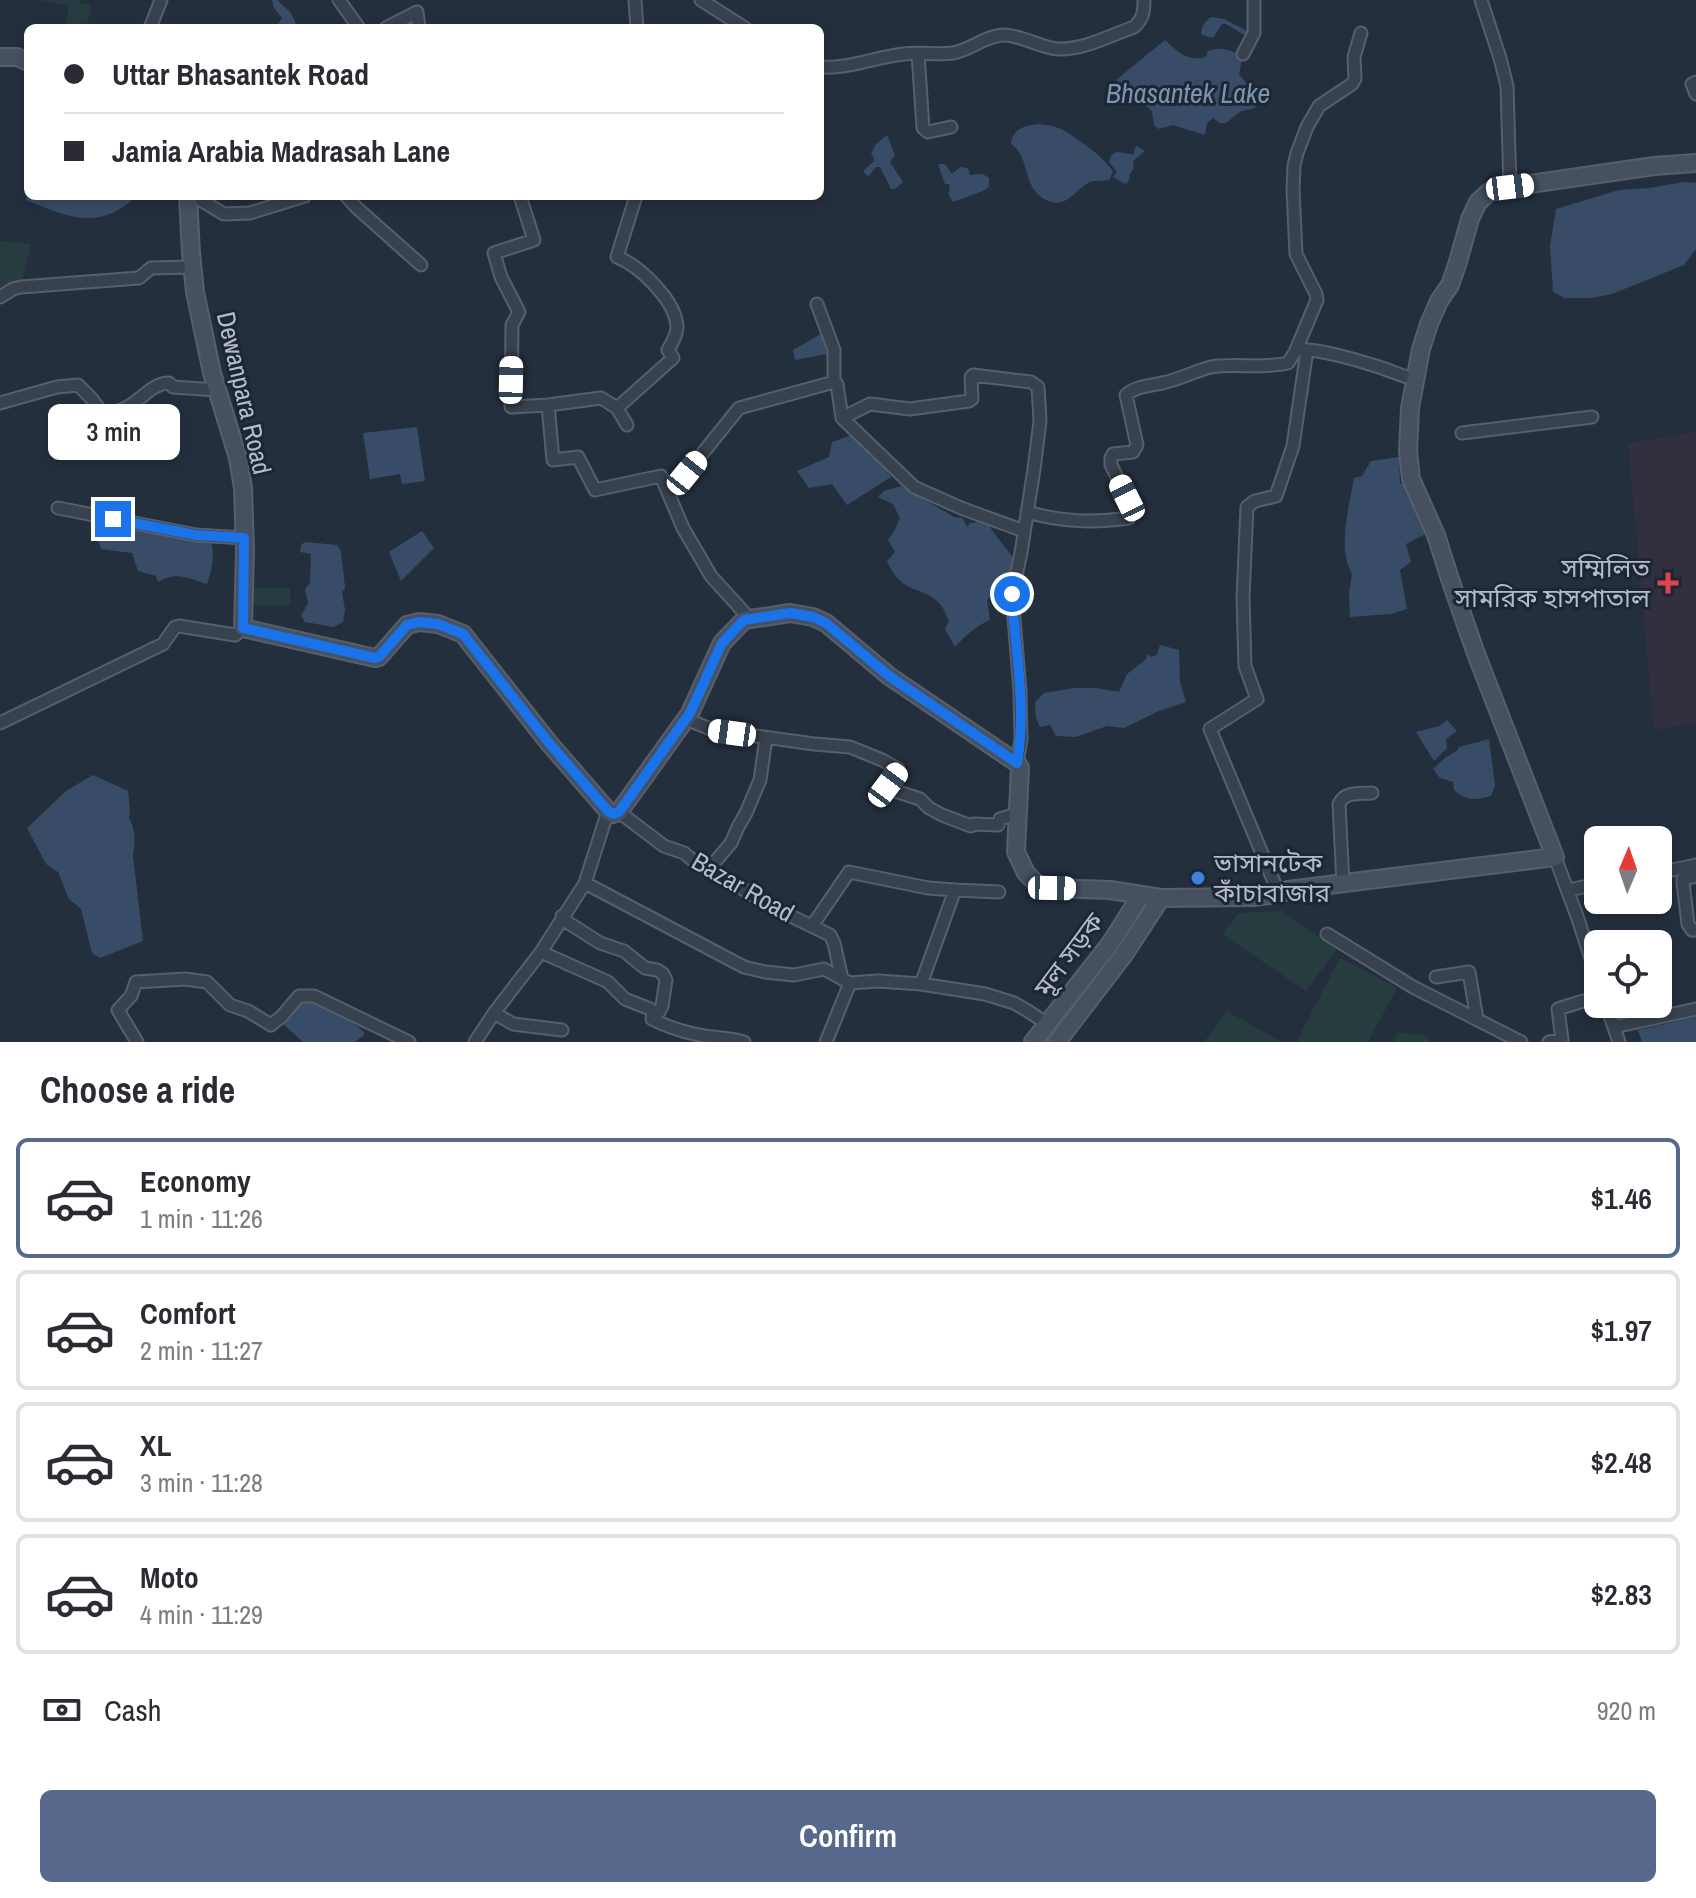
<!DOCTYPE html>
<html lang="en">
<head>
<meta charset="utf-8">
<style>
	body { margin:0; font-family:"Archivo Narrow","Noto Sans Bengali",sans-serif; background:#f2f2f3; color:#2b2b33; height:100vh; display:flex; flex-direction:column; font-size:30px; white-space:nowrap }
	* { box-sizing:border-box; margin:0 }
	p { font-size:26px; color:#7c7c81 }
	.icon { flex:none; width:44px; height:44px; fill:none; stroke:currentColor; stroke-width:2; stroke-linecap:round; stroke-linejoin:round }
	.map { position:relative; height:1042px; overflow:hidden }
	.side { display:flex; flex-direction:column; background:#fff; flex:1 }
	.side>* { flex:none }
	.hud { position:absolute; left:24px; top:24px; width:800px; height:176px; border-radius:12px; box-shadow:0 4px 12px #0003; display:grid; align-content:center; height:176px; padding:0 40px; background:#fff }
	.needle { width:52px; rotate:2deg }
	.controls { position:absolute; left:1584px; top:826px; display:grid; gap:16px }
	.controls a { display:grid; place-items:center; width:88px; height:88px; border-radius:12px; background:#fff; box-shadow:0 4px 12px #0003; font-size:40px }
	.end { position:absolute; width:36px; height:36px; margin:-18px; border:10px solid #1a73e8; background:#fff; box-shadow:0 0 0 4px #fff }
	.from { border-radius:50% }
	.bubble { position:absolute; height:56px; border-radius:12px; background:#fff; box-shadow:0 4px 12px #0003; font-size:26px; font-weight:600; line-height:56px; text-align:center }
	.car { position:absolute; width:24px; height:48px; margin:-24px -12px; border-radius:10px; box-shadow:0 0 6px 2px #0007; background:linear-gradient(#fff 24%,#345 0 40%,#fff 0 76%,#345 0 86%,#fff 0) }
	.hud b { display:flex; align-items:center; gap:28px; height:76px; font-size:30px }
	.hud b+b { border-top:2px solid #e1e1e2 }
	.hud i { width:20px; height:20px; background:#2b2b33 }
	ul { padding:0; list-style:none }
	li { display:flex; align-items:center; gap:24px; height:120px; margin:0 16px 12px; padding:0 24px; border:4px solid #e1e1e2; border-radius:12px }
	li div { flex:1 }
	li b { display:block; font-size:30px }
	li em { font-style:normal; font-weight:600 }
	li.current { border-color:#56698c }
	li>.icon { width:72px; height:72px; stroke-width:1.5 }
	h2 { padding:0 40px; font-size:36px; line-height:96px }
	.pay { display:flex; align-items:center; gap:20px; height:88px; padding:0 40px; font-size:30px }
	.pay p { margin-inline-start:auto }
	.cta { display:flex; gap:16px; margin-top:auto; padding:16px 40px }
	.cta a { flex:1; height:92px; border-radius:12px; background:#56698c; color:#fff; font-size:32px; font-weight:600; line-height:92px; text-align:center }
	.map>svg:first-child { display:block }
</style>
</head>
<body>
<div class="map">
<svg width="1696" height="1042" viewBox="0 0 1696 1042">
	<rect width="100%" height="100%" fill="#242f3e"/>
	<path fill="#32303f" d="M1696,432V723L1654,730L1628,443Z"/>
	<path fill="#263c3f" d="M39,0H79V3L91,5L87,26L94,28H66L69,5Z
		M0,241L31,244L22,282L0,295Z
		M248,587L290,588V605H248Z
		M1280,911L1337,949L1306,991L1222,934L1239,913Z
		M1340,958L1397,988L1368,1042H1300L1297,1040Z
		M1227,1011L1281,1042H1204Z
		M1397,1032L1429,1036L1428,1042H1394Z"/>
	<path fill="#394c67" d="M272,0H277L291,13L298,28H275L282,18L274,8Z
		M1211,17L1224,19L1251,33L1246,36L1226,24H1222L1213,38L1202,35C1200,28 1205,21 1211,17Z
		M1165,40C1178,52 1187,62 1206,57L1208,51C1220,46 1233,50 1242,58L1239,75C1247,82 1253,94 1261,98L1262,103L1252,109L1241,111L1226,123H1220L1213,118L1207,123L1205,135L1173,125L1159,129L1154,125L1152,111L1116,80Z
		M1040,124C1048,125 1058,127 1065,131C1079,140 1107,159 1113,172L1109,180C1103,181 1095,180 1090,182C1076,189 1066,210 1046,200C1021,187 1031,157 1011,144C1013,127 1025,126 1040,124Z
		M887,135L895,155L890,162L903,182L895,189H891L880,167H876L869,176L866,175L863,171L874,161V158L871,154L876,144Z
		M1137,146L1145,151L1133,161L1134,168L1129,175L1130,179L1126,184L1113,177L1117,172L1109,162C1113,146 1122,155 1134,154V150Z
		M938,164H945L952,174L960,167L968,168L970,175L983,174L989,178V187L983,191L953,202L948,193L950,190L949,184H945Z
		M1684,182L1696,183V249L1684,265L1612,294L1592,298H1565L1553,292L1550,246L1556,209L1619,190L1649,188Z
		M28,191V196H136C100,232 67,217 26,200Z
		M821,334L827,354L795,360L793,350Z
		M417,427L425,481L402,484L400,474L370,479L363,433Z
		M855,434L869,448L891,477L847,505L832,484L809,488L797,471L829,457L832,442Z
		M1399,457L1400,483L1410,487L1431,531L1406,544L1411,562L1400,570L1407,609L1391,614L1350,617L1349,593L1352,574C1337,547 1349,508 1354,478L1362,476L1371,461Z
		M901,486L954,517L963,518L967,527L970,523L987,521L993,532L1016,561L1007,578L987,600L990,620C976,626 966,635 955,647L945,629L949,621C946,616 944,608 940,604C921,584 902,596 887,561L895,552L888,540L895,530L900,518L893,504L878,497L884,491Z
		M119,527L143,529L211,541C215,555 212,570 207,584C188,578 176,571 158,582L156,576L138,571L132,553L101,549L97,536L119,541Z
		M422,531L434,548L401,581L389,552Z
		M305,542L337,545L341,551L345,588L342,592L345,610L343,622L333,627L305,622L301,616L308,603L305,589L310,583L311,554L300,552L301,545Z
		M1160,645L1179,650L1180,682L1186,702L1159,711L1124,728L1107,726L1076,737L1056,736L1050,725L1040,727L1036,718L1035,702L1044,693L1074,688H1096L1119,692L1127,674L1145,660L1148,654L1151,657L1157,655Z
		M1447,720L1457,731L1446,739L1447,748L1434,761L1416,732L1439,726Z
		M1489,739L1495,786L1491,796C1474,800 1468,802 1454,790L1453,782L1440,778L1433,769L1446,757L1457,751L1459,747Z
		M93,775L128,791L130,811L129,818C136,830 135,843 133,856L143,941L100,958L92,953L81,909L69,899L58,872L46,864L27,828L66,791Z
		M307,1001C326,1003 350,1019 364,1032V1035L355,1042H303L281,1022L299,1002Z
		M1696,1017V1042H1642L1638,1030Z"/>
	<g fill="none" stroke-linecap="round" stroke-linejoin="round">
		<defs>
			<path id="street" d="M339,0L359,28
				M635,0L637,28
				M701,0L745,28
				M1481,0L1500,58L1507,86L1510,187
				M150,28L161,0
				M386,28L417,12L419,28
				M918,54L923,128L928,132L951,127
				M1243,54L1254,33V0
				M820,67C849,69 876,57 904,54C920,52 937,55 953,53C971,50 986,35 1005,35C1023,36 1042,48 1058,49C1084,50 1111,35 1134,27C1143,19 1144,12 1144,0
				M1696,82L1692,84L1696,94
				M194,196L224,214L250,213L305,196
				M346,196L357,208L421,265
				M520,196L534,240L494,253L501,277L519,312L512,325L511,407L548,405
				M0,297L13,289L21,287L139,278L151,268L192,267
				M817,304L834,350V382
				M1296,350L1317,300L1316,294L1296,254L1293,189L1294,166L1297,153L1307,127L1319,106L1352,84L1355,79L1354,57L1361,33
				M0,403L57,387L78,385L91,398L102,413C135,415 146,383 169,383L173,387L217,390
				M617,408L673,358L668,350C672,343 677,335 677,327C676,301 640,266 617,257L636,196
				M842,418L914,487L961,508L1024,531
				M627,425L617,408L601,398L548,405L553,460L578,457L595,490L661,476L683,528L711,576L750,619
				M1462,433L1592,417
				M669,495L739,408L834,382L837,384L842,418L870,404L910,409L969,401L972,399L971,377L973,375L1031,382L1038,387L1040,421L1034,469L1021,553L1012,594L1020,691L1021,740L1017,763
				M58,508L196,535L244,538
				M1027,512C1063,522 1092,523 1129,518L1132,507L1111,465V458L1113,454L1133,452L1137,445L1126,395C1136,386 1150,386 1162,383C1179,380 1194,371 1211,367C1236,363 1262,369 1288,363L1297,349C1324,350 1353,359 1379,367C1392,371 1403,377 1416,379
				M686,719L713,730L814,744L850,747L882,760L898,769V772L888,785L889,789L920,799L929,808L942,815L971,826L973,824L998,825L1000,819L1017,814
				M0,723L163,644L175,627L179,626L235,635L243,628
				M619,812L664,846L684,853L701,867L725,878L772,907L830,935L834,943L842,979
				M1555,857L1578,919L1598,980
				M708,870L731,843L738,827L746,813L760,780L766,738
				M1658,873L1696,865
				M1696,876L1683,879V883L1688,924L1692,930H1696
				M585,883L744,967L765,972L794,975L824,969L850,983L878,981L921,984L985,994L1014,1003L1028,1011L1047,1024
				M1343,884L1339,804C1345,791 1360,794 1372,793
				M1568,890L1598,884
				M1279,894L1210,729L1257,699L1245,666L1243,598L1247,507L1255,501L1276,496L1293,446L1307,350
				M562,916L567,922L600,943L624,951L645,968L657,970L663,974L666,980L662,1006L659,1012L653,1013
				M812,926L849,872L928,888L955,890
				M1327,934L1413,987L1521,1042
				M541,952L608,982L625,999L650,1009L653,1013L652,1019C667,1027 687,1033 704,1036C718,1038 730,1038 744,1042
				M1436,977L1469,972L1477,1019
				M921,984L955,890L999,892
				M1606,1004L1619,1042
				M494,1013L513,1024L562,1030
				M1614,1027L1696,1009
				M137,1042L118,1010L131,996L136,982L185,979L207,982L230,1005L248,1011L271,1025L282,1016L299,996H314L409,1042
				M475,1042L494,1013L541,952L585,883L608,811
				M826,1042L850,983
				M1549,1042L1562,1040L1558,1009L1583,1001L1598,1002"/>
			<path id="secondary" d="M0,57H17L28,62
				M188,196L191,253L195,292L212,373L238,458L243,488L245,551L243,628L375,658L379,657L407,625L419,622L438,624L463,634L549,743L608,811L613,814L619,812L690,713L722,643L744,620L790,613L813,617L826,623L889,676L1017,763L1020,768L1016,852L1026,873L1038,885L1052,888L1110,890L1161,898L1253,897L1279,894L1288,890L1555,857L1475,651L1450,579L1436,535L1411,479L1408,451L1410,408L1421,349L1429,324L1439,301L1450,285L1457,265L1470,219L1478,202L1489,192L1510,187L1654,166L1696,163
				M1033,1042L1110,944L1141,895
				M1057,1042L1123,956L1161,898"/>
		</defs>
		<use href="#street" stroke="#565f6c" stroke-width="15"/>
		<use href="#secondary" stroke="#565f6c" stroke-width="20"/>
		<use href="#street" stroke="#38414e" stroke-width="11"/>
		<use href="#secondary" stroke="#465061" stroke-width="16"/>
	</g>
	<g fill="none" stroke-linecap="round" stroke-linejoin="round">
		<path stroke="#1a73e8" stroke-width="10" d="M113,519L196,535L244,538L243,628L375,658L379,657L407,625L419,622L438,624L463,634L549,743L608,811L613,814L619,812L690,713L722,643L744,620L790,613L813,617L826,623L889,676L1017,763C1027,707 1015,650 1012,594"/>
	</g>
	<path fill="#e0444e" stroke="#1d2633" stroke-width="3" d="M1664 571h8v8h8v8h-8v8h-8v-8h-8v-8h8z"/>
	<circle fill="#3f7fe0" stroke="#1d2633" stroke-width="3" cx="1198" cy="878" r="8"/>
	<g text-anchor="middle" stroke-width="6" stroke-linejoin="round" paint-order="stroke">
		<g font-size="26" fill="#b4bcc9" stroke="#1d2633">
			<text transform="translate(244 393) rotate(77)" y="9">Dewanpara Road</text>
			<text transform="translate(743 887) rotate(30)" y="9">Bazar Road</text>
			<text transform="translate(1069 955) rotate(-53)" y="9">মূল সড়ক</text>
		</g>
		<g font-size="26" fill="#b4bcc9" stroke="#1d2633" text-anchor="end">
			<text x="1650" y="577">সম্মিলিত<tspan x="1650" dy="30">সামরিক হাসপাতাল</tspan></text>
			<text x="1214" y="872" text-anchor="start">ভাসানটেক<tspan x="1214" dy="30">কাঁচাবাজার</tspan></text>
		</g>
		<g font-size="28" font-style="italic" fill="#7c92b1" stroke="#1d2633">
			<text x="1188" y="103">Bhasantek Lake</text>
		</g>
	</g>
</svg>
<div class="controls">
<a><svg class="needle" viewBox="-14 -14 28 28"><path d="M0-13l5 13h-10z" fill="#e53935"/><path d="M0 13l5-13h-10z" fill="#7c7c81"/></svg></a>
<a><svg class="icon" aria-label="locate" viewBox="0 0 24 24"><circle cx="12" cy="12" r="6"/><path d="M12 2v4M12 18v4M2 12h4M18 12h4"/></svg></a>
</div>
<i class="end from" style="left:1012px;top:594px"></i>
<i class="end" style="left:113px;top:519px"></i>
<div class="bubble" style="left:48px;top:404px;width:132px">3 min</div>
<i class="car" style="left:1510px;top:187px;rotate:83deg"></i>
<i class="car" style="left:511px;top:380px;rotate:1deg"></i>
<i class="car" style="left:687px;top:473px;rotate:39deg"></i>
<i class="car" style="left:1127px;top:498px;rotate:334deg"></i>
<i class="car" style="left:732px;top:733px;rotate:278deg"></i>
<i class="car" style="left:888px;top:785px;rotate:37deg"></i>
<i class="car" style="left:1052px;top:888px;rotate:91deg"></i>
<div class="hud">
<b><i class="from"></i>Uttar Bhasantek Road</b>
<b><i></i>Jamia Arabia Madrasah Lane</b>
</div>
</div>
<section class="side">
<h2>Choose a ride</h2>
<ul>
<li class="current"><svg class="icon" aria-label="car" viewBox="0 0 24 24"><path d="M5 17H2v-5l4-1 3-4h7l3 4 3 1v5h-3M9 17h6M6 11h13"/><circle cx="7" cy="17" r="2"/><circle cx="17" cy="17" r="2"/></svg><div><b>Economy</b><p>1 min · 11:26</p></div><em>$1.46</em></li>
<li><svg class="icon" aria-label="car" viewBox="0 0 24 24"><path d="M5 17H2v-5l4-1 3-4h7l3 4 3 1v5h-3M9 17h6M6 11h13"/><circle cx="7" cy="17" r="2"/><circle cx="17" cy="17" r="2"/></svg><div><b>Comfort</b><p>2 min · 11:27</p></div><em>$1.97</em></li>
<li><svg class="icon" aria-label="car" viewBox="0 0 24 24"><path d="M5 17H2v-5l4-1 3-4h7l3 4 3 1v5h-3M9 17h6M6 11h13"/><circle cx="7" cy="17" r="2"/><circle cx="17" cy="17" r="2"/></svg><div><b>XL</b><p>3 min · 11:28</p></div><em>$2.48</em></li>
<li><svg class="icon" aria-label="car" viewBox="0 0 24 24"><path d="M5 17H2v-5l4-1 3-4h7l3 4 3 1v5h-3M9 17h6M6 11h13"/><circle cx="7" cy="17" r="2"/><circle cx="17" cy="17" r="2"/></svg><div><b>Moto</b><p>4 min · 11:29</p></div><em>$2.83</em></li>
</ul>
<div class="pay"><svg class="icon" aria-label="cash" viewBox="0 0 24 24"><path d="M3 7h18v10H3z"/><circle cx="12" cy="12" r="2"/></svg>Cash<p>920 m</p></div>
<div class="cta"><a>Confirm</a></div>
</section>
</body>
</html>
